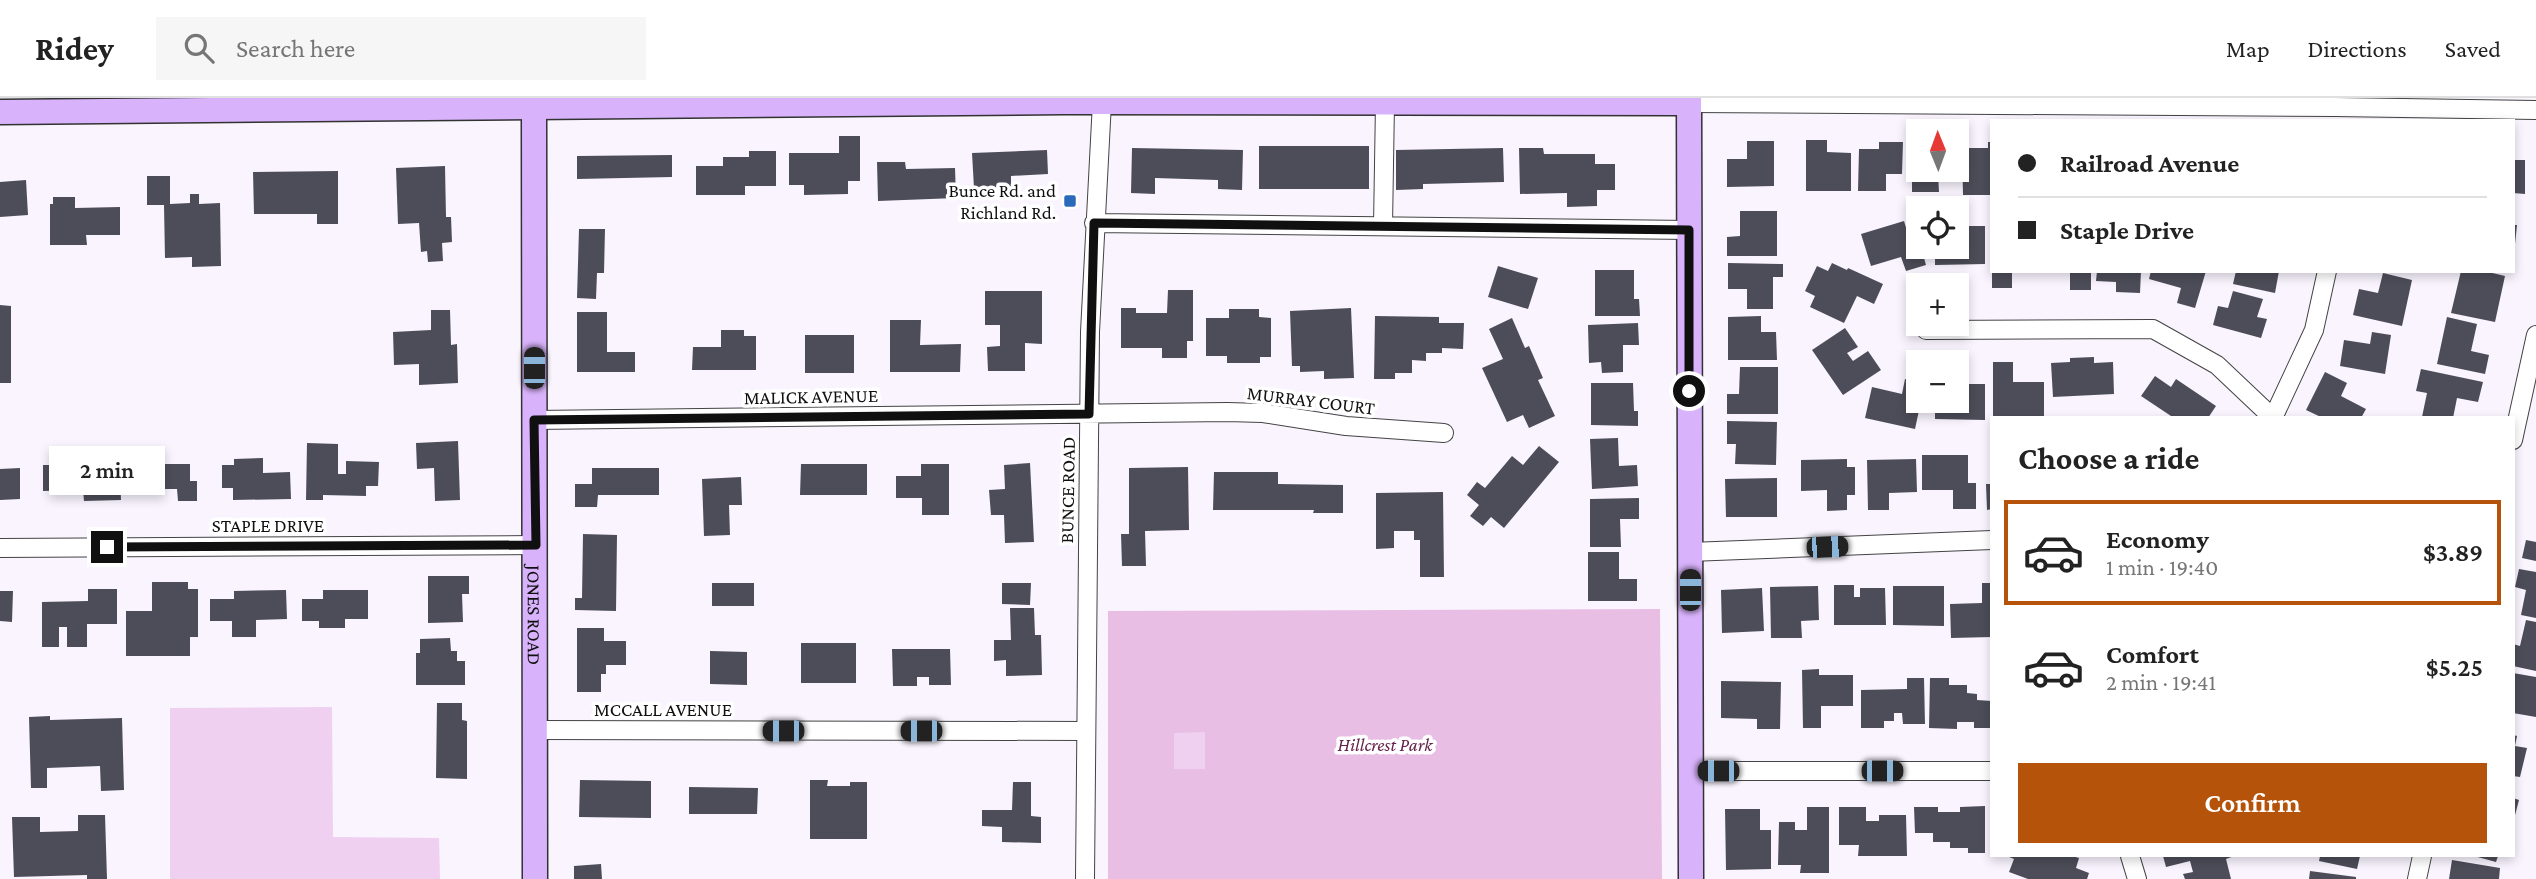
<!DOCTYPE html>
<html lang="en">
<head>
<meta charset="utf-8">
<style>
	body { margin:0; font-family:"Crimson Pro",serif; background:#f6f6f6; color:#222; height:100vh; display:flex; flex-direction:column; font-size:26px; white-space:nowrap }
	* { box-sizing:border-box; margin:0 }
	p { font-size:23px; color:#767676 }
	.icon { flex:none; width:38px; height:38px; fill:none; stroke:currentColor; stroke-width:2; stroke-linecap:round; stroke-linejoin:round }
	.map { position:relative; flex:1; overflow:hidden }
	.sheet { position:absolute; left:1990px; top:318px; width:525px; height:441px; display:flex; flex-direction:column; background:#fff; border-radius:0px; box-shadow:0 4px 10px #0003 }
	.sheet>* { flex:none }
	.banner { position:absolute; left:1990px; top:21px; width:525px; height:154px; border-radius:0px; box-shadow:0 4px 10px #0003; display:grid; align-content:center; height:154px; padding:0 28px; background:#fff }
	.needle { width:46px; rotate:359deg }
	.fabs { position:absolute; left:1906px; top:21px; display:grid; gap:14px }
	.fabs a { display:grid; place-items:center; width:63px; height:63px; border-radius:0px; background:#fff; box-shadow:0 4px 10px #0003; font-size:35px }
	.end { position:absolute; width:32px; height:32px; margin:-16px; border:9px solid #101010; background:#fff; box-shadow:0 0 0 4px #fff }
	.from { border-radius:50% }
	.bubble { position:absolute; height:49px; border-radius:0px; background:#fff; box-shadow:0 4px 10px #0003; font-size:23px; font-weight:600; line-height:49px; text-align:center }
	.car { position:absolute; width:21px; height:42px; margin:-21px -10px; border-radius:9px; box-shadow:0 0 5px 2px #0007; background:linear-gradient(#222 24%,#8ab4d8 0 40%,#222 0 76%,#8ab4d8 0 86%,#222 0) }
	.banner b { display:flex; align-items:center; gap:24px; height:66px; font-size:26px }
	.banner b+b { border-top:2px solid #e0e0e0 }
	.banner i { width:18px; height:18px; background:#222 }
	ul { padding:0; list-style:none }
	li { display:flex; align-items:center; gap:21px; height:105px; margin:0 14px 10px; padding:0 14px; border:4px solid transparent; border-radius:0px }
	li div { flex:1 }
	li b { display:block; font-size:26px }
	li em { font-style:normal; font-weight:600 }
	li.active { border-color:#b45309 }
	li>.icon { width:63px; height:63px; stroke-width:1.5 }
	h2 { padding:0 28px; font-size:32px; line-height:84px }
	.action { display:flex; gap:14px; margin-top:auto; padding:14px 28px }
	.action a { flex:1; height:80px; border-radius:0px; background:#b45309; color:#fff; font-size:28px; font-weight:600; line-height:80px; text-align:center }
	header { display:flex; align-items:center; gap:42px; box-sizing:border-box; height:98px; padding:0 35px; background:#fff; border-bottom:2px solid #e0e0e0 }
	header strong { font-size:33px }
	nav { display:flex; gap:38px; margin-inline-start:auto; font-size:24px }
	.search { width:490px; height:63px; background:#f6f6f6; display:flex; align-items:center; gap:18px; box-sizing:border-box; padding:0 24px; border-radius:0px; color:#767676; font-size:26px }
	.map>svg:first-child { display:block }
</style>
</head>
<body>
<header>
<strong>Ridey</strong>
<div class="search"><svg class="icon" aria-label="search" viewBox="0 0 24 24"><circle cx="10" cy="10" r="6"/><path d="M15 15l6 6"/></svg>Search here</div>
<nav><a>Map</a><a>Directions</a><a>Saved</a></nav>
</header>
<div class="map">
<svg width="2536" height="781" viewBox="0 0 2536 781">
	<rect width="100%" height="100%" fill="#f9f4fe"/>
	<path fill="#e8bee4" d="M1660,511L1662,781H1108V513Z"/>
	<path fill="#efd0f0" d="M332,609L333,739L439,740L440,781H170V610Z
		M1205,634V671H1174V635Z"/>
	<path fill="#4d4d59" d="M839,38H860V83H848V96L804,97V87H789V55H839Z
		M1806,42H1827V54L1851,55V93H1806Z
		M1747,43H1774V88L1727,89V61H1747Z
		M1879,44H1903L1902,76H1886V93H1858L1859,51H1879Z
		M1988,44H1992V97H1963L1962,50H1988Z
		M1259,48H1369V91H1259Z
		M1132,50L1243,52L1242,92L1218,91V82L1155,80V96L1131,95Z
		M1503,50L1504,84L1423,86V91L1396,92V52Z
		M1519,50H1543L1544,56H1595V66H1615V92H1597V108L1567,109V95L1520,96Z
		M1047,52L1048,76L1011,78V89L974,90L972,55Z
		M1912,52H1918V72H1955V76H1938L1939,94H1912Z
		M749,53H776V88H745V97H696V68H723V59H749Z
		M672,57V79L577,81V58Z
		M2513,62H2525V96L2513,95Z
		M877,64H905L906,71L955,70L956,100L878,103Z
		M445,68L446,119H451L452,144L442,145L443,163L428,164L427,153L421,154L419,125L398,126L396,70Z
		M338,73V126H317V116H254L253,74Z
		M147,78H170V106L190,105V96H199V106L220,105L221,168L192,169V159L165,160L164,107H147Z
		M26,82L28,117L0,119V84Z
		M53,99H75V110L120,109V137H86L87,147H50V106H53Z
		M1740,113H1777V158H1727V139L1740,138Z
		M1904,123L1910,143L1918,140V149H1921L1926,167L1906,173L1901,159L1871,168L1861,136Z
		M2513,127H2517L2515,146H2513Z
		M1956,128H1985V166L1935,167V149H1956Z
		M579,131H605L604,175H597L596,201L577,200Z
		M1728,165L1783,166V179H1773V211H1747V191H1728Z
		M1832,165L1847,172L1848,170L1883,186L1874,206L1857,198L1844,225L1810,209L1815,198L1805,193L1817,168L1828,173Z
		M1498,168L1538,180L1528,211L1488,199Z
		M1595,172H1634V201H1639L1640,218H1595Z
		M1992,173H2012V190H1992Z
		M2070,173H2091V192H2070Z
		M2097,173H2141L2140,195L2116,194V184L2096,183Z
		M2151,173H2206L2195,210L2177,205L2181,190L2149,181Z
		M2236,173H2279L2275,195L2233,186Z
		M2461,173H2484L2505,178L2495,224L2451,215Z
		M2383,175L2412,182L2402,228L2353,217L2359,191L2378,195Z
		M1168,192H1193V243H1187V260H1162V250H1121V210H1136V215H1167Z
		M985,193H1042V246L1025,245V273H988L987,249L1000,248V227H985Z
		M2233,193L2263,201L2257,219L2267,221L2261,240L2213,227L2218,208L2228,210Z
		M0,207L11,208V285H0Z
		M1351,210L1354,280L1324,281V273L1300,274V268H1292L1290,213Z
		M1229,211H1259V219L1271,220V259H1260V265H1227V258H1206V220H1229Z
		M431,212H450L451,247L457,246L458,285L419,287V266L394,267L393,234L431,232Z
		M577,214H607V254H635V274H577Z
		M1375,218L1439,219V225H1464L1463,251L1442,250V255H1426V263L1412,262V275H1395V281H1374Z
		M1761,218V234H1776L1777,262H1728V219Z
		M2447,219L2477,226L2471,253L2489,257L2485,276L2437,266Z
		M1512,220L1525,250L1529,248L1543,280L1538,282L1555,318L1529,330L1523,317L1507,324L1482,270L1503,261L1489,231Z
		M890,222H921L920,247L961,246L960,274H890Z
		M1638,225L1639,247H1623V274L1602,275L1601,264L1589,265L1588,227Z
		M1845,230L1858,249L1847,255L1853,263L1868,253L1881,272L1843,297L1812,252Z
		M721,232H744V238H756V272H692L693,249H721Z
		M2372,234L2391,237L2385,276L2340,268L2344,242L2370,246Z
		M805,237H854V275H805Z
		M2094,259V265L2113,264L2114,296L2053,299L2051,265L2070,264V260Z
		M1993,264H2013V284H2044V319H1993Z
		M1740,269H1778V316H1727V296H1739Z
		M2421,271L2483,284L2478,304L2457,300L2453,320L2422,319L2427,295L2416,293Z
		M2325,274L2347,285L2341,298L2366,311L2361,320H2323L2306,312Z
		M2155,278L2171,289L2176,281L2216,308L2208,320H2174L2141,298Z
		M1905,281L1918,284V303H1921L1915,331L1865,320L1872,289L1902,296Z
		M1591,285H1633L1634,313H1638V328L1591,327Z
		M1956,286H1985V322L1935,321V303H1956Z
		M1727,323L1777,324L1776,367L1735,366L1736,346H1727Z
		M1618,340L1619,368L1637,367L1638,388L1592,391L1590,341Z
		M458,343L460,402L435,403L434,370L417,371L416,345Z
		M307,345L338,346V376H346V363L379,364L378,388H366V398L323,397V402H306Z
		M1539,348L1559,364L1504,430L1491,419L1483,428L1470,418L1479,407L1467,397L1477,384L1485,390L1512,358L1523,367Z
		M119,350L121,402L84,403L83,392L43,393V367H62V353H83V367H96V351Z
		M1922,357H1968V385H1976V411H1953V392H1922Z
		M263,360V375L290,374L291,401L233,402V390H222V367H234V361Z
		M1847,361V369H1855V397H1847V412L1827,413V392L1801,393V362Z
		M1916,361L1917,394L1889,395V412H1868L1867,362Z
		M1030,365L1034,444L1005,445L1004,417H991L989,392L1005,391L1004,367Z
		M134,366H190V383H197V403H178L177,391H134Z
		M801,366H867V397H800Z
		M921,366H949V417H922V400H896V378H921Z
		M1188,369L1189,432L1145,433L1146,468H1122L1121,436H1129V370Z
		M20,370V401L0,402V371Z
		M592,370H659V397H598L597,409H575V386H592Z
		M1214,374H1278V386L1343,387V415H1313L1314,412H1213Z
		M741,379L742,407H729L730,437L704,438L702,381Z
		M1777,380V419H1726L1725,381Z
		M1986,386H1992V411L1987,412Z
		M1443,394L1444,479H1420V442H1414V433H1394V450L1376,451V395Z
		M1639,400V421H1620L1621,449H1590V401Z
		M583,436L617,437L616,513L575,512V500H582Z
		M2526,442L2536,444V463L2522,460Z
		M1588,454H1619V481H1637V503H1588Z
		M2519,471L2536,474V520L2521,517L2526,492L2515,489Z
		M428,478H469V496H462L463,524L428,525Z
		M152,484H188V491H198V539H190V558H126V513H152Z
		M712,485H754V508H712Z
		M1002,485H1031L1030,507L1002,506Z
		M1982,485H1992V539L1951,540L1950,506L1982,505Z
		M1834,487H1854V499H1860V490H1885L1886,527H1834Z
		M1818,488L1819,522L1801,523L1802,540H1771L1770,489Z
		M1893,488H1944V528L1893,527Z
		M1762,490L1764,533L1722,535L1721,492Z
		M88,491H117V526H87V549H67V529H59V549H42V504L88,503Z
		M286,492L287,521L256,522V539H232V523H210V501H234V493Z
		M323,492H368V521H345V530H319V523H302V501H323Z
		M0,493H13L12,524L0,523Z
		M1010,510H1034L1035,537H1041L1042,577L1006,578V562L994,563V542H1011Z
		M2526,522L2536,524V573L2513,568V546L2520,548Z
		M577,530H604V543H626V567H606V576H601V594H577Z
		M450,540L451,553H457V563H465V587H416V555H420V541Z
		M801,545H856V585H801Z
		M892,551H950L951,587H929V579H917V588H893Z
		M710,553L747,554V587L710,586Z
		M1819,571V577H1853V608H1821V630H1803L1802,572Z
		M2513,575L2536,579V619L2513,615Z
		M1907,580H1924L1925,626H1903L1902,615H1894V623H1884V630H1861V592L1907,591Z
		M1930,580H1949V587H1967V595L1977,596V602L1992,603V630H1974V624H1957V631L1929,630Z
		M1721,583L1781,584L1780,631H1757V621L1721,620Z
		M437,605H462V622L467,623V681L436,680Z
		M50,618V622L122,620L124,692L101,693L100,668L47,670V690H31L29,619Z
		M2513,637L2517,638L2515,648L2527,650L2520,679L2513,678Z
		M580,682L651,683V720L579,719Z
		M810,682H828L827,688H850V684H867V741H810Z
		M1013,684H1031V718L1041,719V745L1002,744V729L982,728V712H1012Z
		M689,689L758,690L757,716H689Z
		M2513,700L2519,702L2514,721H2513Z
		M1985,708V755H1968V750H1950V744H1933V735H1915L1914,709H1938V714H1960V709Z
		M1807,709H1829V775H1800L1801,767H1778L1779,724H1795V732H1807Z
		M1839,709H1866V723H1879V717H1906L1907,758H1858L1859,747H1839Z
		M1725,711H1760V732H1771V771L1726,772Z
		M78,717H105L107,781H87V777L14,779L12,719H40V734L78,733Z
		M2007,758H2072L2079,760L2076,770L2089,775L2087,781H2028L2009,774L2014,761Z
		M2163,758H2234L2226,761L2231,781H2185L2183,776L2193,774L2190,763L2166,769Z
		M2320,758H2360L2357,771L2319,763Z
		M2474,758H2498L2496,764Z
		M2452,762L2500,770L2499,781H2449Z
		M601,766L602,781H574V768Z
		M2310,773L2356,779V781H2309Z"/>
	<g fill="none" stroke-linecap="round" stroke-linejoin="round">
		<defs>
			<path id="street" d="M1689,5L2335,9L2536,12
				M1094,125L1689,132
				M1383,128L1385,5
				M1926,232L2153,231L2217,267L2273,320
				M2273,320L2314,232L2327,173
				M534,322L1227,314L1263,315L1346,328L1444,335
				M2513,342L2536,237
				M0,450L536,447
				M1690,454L1992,442
				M535,632L1086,633
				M1690,673H1992
				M2130,758L2137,781
				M1085,781L1090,234L1102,4
				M2417,781L2422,758"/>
			<g id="secondary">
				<path d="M1689,0L1691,781"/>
				<path id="s1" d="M534,8L535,781"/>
				<path d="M0,14L1064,4L1689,5"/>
			</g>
		</defs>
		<use href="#street" stroke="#434343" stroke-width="20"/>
		<use href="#secondary" stroke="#323232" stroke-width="27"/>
		<use href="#street" stroke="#fff" stroke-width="18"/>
		<use href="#secondary" stroke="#d8b3fb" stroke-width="24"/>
	</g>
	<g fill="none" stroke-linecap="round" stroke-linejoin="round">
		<path stroke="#101010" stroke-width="9" d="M107,449L536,447L534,322L1089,316L1094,125L1689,132V293"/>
	</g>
	<rect fill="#2d69bb" stroke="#fff" stroke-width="2.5" x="1063" y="96" width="14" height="14" rx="3.5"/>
	<g text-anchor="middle" stroke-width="7" stroke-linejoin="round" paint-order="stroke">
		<g font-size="19" fill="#101010" stroke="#fff" text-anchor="end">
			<text x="1056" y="99">Bunce Rd. and<tspan x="1056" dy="22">Richland Rd.</tspan></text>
		</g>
		<g font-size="19" fill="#101010" stroke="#fff">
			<text transform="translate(811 298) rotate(-1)" y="7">MALICK AVENUE</text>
			<text transform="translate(1311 302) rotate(7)" y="7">MURRAY COURT</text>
			<text transform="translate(1067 392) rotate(-89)" y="7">BUNCE ROAD</text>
			<text x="268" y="434">STAPLE DRIVE</text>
			<text dy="7" stroke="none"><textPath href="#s1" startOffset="509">JONES ROAD</textPath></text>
			<text x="663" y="618">MCCALL AVENUE</text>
		</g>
		<g font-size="19" font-style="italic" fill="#66224a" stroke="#fff">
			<text x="1385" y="653">Hillcrest Park</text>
		</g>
	</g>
</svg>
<div class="fabs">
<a><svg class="needle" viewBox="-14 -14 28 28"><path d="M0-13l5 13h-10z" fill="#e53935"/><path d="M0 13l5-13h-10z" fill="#767676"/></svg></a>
<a><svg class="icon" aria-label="locate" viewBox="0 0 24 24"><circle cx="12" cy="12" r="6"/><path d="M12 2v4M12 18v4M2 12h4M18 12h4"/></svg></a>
<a>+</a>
<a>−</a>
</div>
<i class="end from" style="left:1689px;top:293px"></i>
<i class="end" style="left:107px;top:449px"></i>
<div class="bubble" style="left:49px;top:348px;width:116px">2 min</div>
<i class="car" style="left:534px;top:270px;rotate:0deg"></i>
<i class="car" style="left:1827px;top:449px;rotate:88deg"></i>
<i class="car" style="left:1690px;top:492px;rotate:0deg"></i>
<i class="car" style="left:783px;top:633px;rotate:270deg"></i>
<i class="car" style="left:921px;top:633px;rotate:270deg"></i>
<i class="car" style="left:1718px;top:673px;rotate:270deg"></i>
<i class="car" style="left:1882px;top:673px;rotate:90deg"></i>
<div class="banner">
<b><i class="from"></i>Railroad Avenue</b>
<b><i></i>Staple Drive</b>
</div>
<section class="sheet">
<h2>Choose a ride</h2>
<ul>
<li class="active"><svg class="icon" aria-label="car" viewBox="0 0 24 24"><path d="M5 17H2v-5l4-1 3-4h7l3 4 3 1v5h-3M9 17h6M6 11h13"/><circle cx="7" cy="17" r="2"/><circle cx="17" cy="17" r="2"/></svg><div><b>Economy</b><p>1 min · 19:40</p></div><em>$3.89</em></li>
<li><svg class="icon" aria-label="car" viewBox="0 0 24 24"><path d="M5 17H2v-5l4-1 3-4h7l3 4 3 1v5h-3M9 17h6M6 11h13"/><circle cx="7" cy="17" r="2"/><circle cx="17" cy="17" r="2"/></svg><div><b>Comfort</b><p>2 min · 19:41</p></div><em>$5.25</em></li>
</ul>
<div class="action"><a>Confirm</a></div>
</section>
</div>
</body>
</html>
